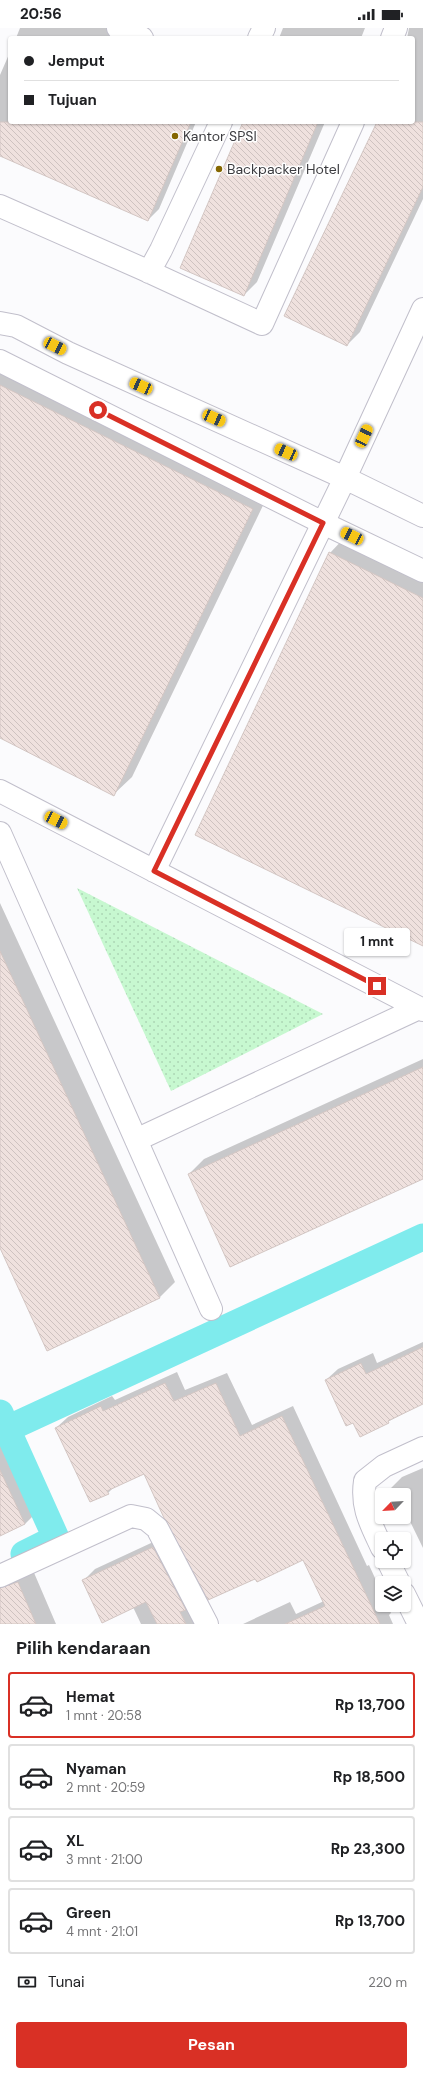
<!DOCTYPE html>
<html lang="id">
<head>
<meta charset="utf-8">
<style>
	body { margin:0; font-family:"DM Sans",sans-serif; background:#f6f6f6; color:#202124; height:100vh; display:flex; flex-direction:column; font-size:15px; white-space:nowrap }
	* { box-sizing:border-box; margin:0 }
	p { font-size:13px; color:#757577 }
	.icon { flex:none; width:22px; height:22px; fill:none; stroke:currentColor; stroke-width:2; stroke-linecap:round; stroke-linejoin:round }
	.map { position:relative; height:1596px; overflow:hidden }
	.sheet { display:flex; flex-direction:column; background:#fff; flex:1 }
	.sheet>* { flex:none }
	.banner { position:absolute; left:8px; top:8px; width:407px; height:88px; border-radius:4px; box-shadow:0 1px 3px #0004; display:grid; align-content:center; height:88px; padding:0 16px; background:#fff }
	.needle { width:26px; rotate:245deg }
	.fabs { position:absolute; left:375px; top:1460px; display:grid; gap:8px }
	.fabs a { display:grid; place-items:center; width:36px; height:36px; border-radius:4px; background:#fff; box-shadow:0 1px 3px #0004; font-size:20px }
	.end { position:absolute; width:18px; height:18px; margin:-9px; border:5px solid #d93025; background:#fff; box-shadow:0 0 0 2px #fff }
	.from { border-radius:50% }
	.bubble { position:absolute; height:28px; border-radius:4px; background:#fff; box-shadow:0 1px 3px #0004; font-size:13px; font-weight:700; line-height:28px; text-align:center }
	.car { position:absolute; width:12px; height:24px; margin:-12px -6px; border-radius:5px; box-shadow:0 0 3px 1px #0007; background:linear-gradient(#f5c518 24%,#345 0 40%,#f5c518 0 76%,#345 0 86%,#f5c518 0) }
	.banner b { display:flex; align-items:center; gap:14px; height:38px; font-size:15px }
	.banner b+b { border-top:1px solid #e0e0e0 }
	.banner i { width:10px; height:10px; background:#202124 }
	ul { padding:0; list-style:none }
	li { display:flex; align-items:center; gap:12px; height:66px; margin:0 8px 6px; padding:0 8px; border:2px solid #e0e0e0; border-radius:4px }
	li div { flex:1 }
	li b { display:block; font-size:15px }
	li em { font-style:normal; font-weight:700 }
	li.current { border-color:#d93025 }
	li>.icon { width:36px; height:36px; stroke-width:1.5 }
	h2 { padding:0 16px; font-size:18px; line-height:48px }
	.pay { display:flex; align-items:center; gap:10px; height:44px; padding:0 16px; font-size:15px }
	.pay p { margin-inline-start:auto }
	.button { display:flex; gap:8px; margin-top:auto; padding:8px 16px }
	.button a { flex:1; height:46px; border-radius:4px; background:#d93025; color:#fff; font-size:16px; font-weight:700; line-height:46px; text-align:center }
	.status { display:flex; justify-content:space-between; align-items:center; height:28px; padding:0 20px; background:#fff; direction:ltr }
	.status svg { height:11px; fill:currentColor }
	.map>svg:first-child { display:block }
</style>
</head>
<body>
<div class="status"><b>20:56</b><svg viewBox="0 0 49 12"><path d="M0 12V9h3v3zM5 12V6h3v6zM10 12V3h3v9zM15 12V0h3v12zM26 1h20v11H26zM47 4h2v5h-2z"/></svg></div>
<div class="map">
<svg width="423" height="1596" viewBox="0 0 423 1596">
	<defs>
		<pattern id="park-dots" width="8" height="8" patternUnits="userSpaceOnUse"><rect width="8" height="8" fill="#c7f8d0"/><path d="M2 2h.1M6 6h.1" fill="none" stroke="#acd6b4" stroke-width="1.8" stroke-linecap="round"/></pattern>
		<pattern id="building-back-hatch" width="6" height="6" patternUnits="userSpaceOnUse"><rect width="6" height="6" fill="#efe1de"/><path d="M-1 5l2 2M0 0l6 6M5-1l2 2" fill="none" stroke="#cec2c0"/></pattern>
	</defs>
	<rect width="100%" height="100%" fill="#fbfbfd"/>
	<path fill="url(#park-dots)" d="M77,860L323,986L171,1063Z"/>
	<path fill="#0003" d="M20,0H113L136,10H16Z
		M283,0H365L361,10H279Z
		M409,0H423V171L360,304L347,317L377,94H413V10H407Z
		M10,24V94H196L159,181L148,192L0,126V47Z
		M243,94H325L257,254L244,267Z
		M0,331L270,463L132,749L114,766L0,709Z
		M347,507L423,544V917L330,525Z
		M0,875L175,1254L160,1269L48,1321L0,1218Z
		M423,1031V1150L189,1146L204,1131Z
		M423,1314V1375L361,1408L354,1393L326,1352L338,1341L373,1325L377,1335Z
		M177,1344L185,1362L227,1345L252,1397L293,1378L367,1538L369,1537L381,1563L382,1577H388L391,1585L389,1587L393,1596H243L290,1574L296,1586L324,1573L304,1530L145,1444L114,1459L108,1465L56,1400L68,1389L112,1368L115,1372Z
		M7,1402L43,1478L25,1496L0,1507V1405Z
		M423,1440V1520L404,1481V1467H394L391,1460L402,1449Z
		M164,1509L202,1596H141L133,1579L84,1552L95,1541Z
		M32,1540L56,1596H0V1552Z"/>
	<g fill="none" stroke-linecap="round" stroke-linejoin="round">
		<path stroke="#7febed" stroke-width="27" d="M0,1385L7,1401L423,1209
			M7,1401L56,1510L24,1526"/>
	</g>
	<path fill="url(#building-back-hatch)" stroke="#d3c6c3" d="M0,94H191L148,193L0,128Z
		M243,94H318L244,268L180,240Z
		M377,94H423V159L347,318L284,288Z
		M0,357L253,481L114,768L0,710Z
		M329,524L423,570V918L195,807Z
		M0,923L160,1270L47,1323L0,1220Z
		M423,1039V1151L230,1239L188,1146Z
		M423,1319V1376L388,1393L389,1395L360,1409L353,1395L346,1398L325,1352L361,1335L366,1346Z
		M165,1355L174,1373L216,1355L240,1408L282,1388L380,1596H285L325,1578L303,1532L257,1554L255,1551L208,1572L164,1490L144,1446L107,1463L109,1466L90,1474L55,1400L101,1378L103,1383Z
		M0,1442L25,1496L0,1508Z
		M153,1519L186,1582L180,1584L186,1596H157L146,1574L102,1595L82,1552Z
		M18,1554L36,1596H0V1560Z"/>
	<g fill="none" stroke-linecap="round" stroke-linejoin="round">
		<defs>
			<path id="minor" d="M118,0L142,10
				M259,10L264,0
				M392,10L396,0
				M0,178L143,241L262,296L353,94
				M149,244L161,222L221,94
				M0,295L16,298L68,325L345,450L423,488
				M0,333L323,495L423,543
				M0,763L423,982
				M0,805L211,1281
				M154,843L345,450L423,281
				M136,1112L419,980
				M382,1520C371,1496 361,1480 365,1453L384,1438L423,1420
				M388,1533L399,1555
				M0,1548L131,1488L146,1491L157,1500L207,1596
				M404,1566L419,1596"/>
		</defs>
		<use href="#minor" stroke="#c1bfcb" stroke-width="24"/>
		<use href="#minor" stroke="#fff" stroke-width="22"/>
	</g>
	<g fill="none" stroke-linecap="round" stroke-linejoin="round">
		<path stroke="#d93025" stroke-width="5" d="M98,382L323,495L154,843L377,958"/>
	</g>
	<g fill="#856701" stroke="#fff" stroke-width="1.5">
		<circle cx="175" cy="108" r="4"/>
		<circle cx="219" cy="141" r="4"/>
	</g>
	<g text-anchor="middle" stroke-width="3" stroke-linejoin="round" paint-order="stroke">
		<g font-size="14" fill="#3c3c40" stroke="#fff" text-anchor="start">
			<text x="183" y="113">Kantor SPSI</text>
			<text x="227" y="146">Backpacker Hotel</text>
		</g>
	</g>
</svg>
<div class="fabs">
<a><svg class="needle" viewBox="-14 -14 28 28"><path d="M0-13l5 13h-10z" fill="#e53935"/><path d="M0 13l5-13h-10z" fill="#757577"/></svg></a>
<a><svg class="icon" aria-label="locate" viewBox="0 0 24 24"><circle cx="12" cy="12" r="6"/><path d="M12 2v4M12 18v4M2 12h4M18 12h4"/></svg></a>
<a><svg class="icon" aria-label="layers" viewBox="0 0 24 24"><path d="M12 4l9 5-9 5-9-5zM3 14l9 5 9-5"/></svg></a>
</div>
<i class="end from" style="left:98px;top:382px"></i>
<i class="end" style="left:377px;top:958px"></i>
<div class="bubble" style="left:344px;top:900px;width:66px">1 mnt</div>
<i class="car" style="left:55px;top:318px;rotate:117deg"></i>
<i class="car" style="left:141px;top:358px;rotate:294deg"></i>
<i class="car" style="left:214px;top:390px;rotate:114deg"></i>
<i class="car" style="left:364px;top:408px;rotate:25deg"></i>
<i class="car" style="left:286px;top:424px;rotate:294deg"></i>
<i class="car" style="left:352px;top:508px;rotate:296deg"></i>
<i class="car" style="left:56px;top:792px;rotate:117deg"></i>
<div class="banner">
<b><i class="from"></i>Jemput</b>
<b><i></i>Tujuan</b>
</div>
</div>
<section class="sheet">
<h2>Pilih kendaraan</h2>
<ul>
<li class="current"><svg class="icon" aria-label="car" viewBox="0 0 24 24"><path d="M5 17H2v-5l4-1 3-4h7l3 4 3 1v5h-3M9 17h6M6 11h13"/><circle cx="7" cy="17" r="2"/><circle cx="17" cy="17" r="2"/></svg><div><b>Hemat</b><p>1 mnt · 20:58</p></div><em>Rp 13,700</em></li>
<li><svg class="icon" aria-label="car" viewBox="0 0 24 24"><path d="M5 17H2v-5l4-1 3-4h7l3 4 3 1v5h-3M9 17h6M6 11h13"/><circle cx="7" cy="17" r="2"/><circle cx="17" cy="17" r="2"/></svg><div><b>Nyaman</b><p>2 mnt · 20:59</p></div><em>Rp 18,500</em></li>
<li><svg class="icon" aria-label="car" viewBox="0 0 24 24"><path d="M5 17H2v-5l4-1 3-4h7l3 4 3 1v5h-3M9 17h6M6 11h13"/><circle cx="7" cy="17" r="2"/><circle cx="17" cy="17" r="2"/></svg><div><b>XL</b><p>3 mnt · 21:00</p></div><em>Rp 23,300</em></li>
<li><svg class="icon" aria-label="car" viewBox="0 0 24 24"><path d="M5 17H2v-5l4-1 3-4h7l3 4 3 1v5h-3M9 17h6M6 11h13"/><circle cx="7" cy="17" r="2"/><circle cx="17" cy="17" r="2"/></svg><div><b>Green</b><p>4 mnt · 21:01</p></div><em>Rp 13,700</em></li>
</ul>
<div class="pay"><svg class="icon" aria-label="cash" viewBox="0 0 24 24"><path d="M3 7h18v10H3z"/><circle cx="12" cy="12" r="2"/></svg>Tunai<p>220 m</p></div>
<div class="button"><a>Pesan</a></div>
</section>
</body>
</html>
